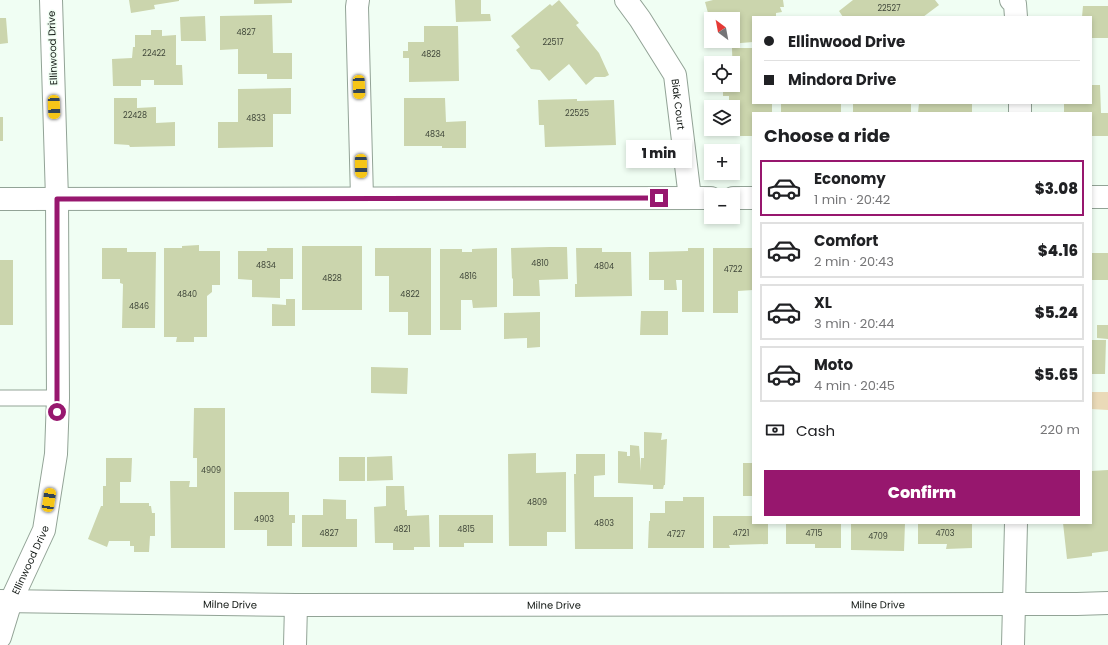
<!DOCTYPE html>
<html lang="en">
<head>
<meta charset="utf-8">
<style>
	body { margin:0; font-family:Poppins,sans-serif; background:#f6f6f6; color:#202124; height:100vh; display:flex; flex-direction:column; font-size:15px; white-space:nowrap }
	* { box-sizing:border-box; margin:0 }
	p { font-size:13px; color:#757577 }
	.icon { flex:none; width:22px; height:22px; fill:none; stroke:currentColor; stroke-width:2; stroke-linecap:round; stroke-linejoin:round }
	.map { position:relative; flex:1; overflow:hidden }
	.panel { position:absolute; left:752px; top:112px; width:340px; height:412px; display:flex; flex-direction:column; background:#fff; border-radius:0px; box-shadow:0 2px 6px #0003 }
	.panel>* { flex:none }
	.banner { position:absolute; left:752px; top:16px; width:340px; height:88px; border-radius:0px; box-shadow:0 2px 6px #0003; display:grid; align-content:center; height:88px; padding:0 12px; background:#fff }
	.needle { width:26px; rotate:328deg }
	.controls { position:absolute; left:704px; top:12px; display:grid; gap:8px }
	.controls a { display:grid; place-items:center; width:36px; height:36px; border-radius:0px; background:#fff; box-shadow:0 2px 6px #0003; font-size:20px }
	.end { position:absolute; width:18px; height:18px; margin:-9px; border:5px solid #97176e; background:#fff; box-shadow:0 0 0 2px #fff }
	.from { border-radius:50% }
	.bubble { position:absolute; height:28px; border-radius:0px; background:#fff; box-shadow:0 2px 6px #0003; font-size:13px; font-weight:800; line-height:28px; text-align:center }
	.car { position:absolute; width:12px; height:24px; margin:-12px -6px; border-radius:5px; box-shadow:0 0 3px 1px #0007; background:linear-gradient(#f5c518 24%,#345 0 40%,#f5c518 0 76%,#345 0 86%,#f5c518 0) }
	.banner b { display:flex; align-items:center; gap:14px; height:38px; font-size:15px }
	.banner b+b { border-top:1px solid #e0e0e0 }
	.banner i { width:10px; height:10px; background:#202124 }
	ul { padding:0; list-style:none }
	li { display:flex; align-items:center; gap:12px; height:56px; margin:0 8px 6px; padding:0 4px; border:2px solid #e0e0e0; border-radius:0px }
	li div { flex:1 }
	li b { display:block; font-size:15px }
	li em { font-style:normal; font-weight:800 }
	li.current { border-color:#97176e }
	li>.icon { width:36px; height:36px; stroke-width:1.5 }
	h2 { padding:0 12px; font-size:18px; line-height:48px }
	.pay { display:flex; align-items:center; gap:10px; height:44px; padding:0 12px; font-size:15px }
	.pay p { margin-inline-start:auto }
	.button { display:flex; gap:8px; margin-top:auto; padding:8px 12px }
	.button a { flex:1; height:46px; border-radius:0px; background:#97176e; color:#fff; font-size:16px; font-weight:800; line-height:46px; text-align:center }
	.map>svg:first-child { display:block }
</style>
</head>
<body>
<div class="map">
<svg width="1108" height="645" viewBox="0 0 1108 645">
	<rect width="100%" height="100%" fill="#f0fef3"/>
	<path fill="#eadab8" d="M1091,392H1108V410L1091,409Z"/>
	<path fill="#cbd5ad" d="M129,0H179V1L154,5L155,9L131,13Z
		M254,0H292V3L254,4Z
		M455,0H481V14H490L491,21L456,22Z
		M559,0L579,23L576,25L599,53L609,75L605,77H595L586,85L569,64L549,81L540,70L531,69L516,50L520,47L511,36L550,4L552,6Z
		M713,0H783L784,7H780L782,12L776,13V17H753V42L729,44V41H733V19H711L710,39L705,14L708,13L705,2Z
		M853,0H935L939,5L923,17H843L839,11Z
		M1083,6H1108V38H1091V17H1082Z
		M272,15L273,53H292V79H267V74H238V49L220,50V16Z
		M205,16L206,41H181L180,17Z
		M0,18H6L8,43L0,44Z
		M424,26H458L459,81L409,82V58H403V51H408V42H424Z
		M151,30H162V36L176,35V65H182L183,85H154V80H141V86H113L112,59L132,58L133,47H135V35H151Z
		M732,48H753V103H772V113H753V136H739V131H731V129H733V107H732V100H729V96H723V85H733Z
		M1091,85H1100L1101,113H1108V136H1091V113H1064V103H1091Z
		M291,88V114H273V147L218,148V122H238V89Z
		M114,98H137V108L156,107V123L175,122V146L130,147L129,145L114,144Z
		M404,98H445L446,122L466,121V148H442V146H404Z
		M577,99V101L614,100L616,145L545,147L544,125H539L538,100Z
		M781,103H841V113H781Z
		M853,103H911V113H853Z
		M919,103H972V113H918Z
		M0,117H3V141H0Z
		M199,245V251H220V285H212V292L207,296V337H194V342H176L177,337H164V248H182V246Z
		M302,246H362V310H302Z
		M550,247H567L568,279L539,280L540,296H513V278L512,279L511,248Z
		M102,248H127V252H156L155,328H122L123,284L120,283V279H102Z
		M267,248H293V279H280V298L252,297V280L238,279V251H267Z
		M375,248H431V335H408V312H389V276H375Z
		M497,248V307L473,308L472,300H461V330H440V249H462V252H472V249Z
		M576,248H602V252H631L632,296L575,297V284H577Z
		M688,248H704V312H682V280H676L677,290H664V280H649V252L688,251Z
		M713,248H753V290L738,291V313H713Z
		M1091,253H1108V280H1091Z
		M0,260H13V325H0Z
		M286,299H295V326H272V304L286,305Z
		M641,311H668V335H640Z
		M540,312V347L527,348V338L504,339V313Z
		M1097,325H1108V339L1097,338Z
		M1091,340H1106L1105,374H1091Z
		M371,367L408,368L407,394L371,393Z
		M194,408H225V548H171L170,481H190L189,487H197V458H193Z
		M644,432L662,433L661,440L667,439L665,485H664L663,489H653V485L618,483V451L627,452V456H630V445L639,446L641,471V458H644Z
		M536,453V473L566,472V532H547V546H509L508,454Z
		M576,454H605V475L594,476V497H633V549H575L574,474H576Z
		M392,456L393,480L367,481V457Z
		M339,457H365V481H339Z
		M106,458H132L131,482H120V503H149V506H151L152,513H155V536H150L149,552H134V546H130V541H109L107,547L88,539L101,506H103V486H106Z
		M743,463H753V496H743Z
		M1108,470V551L1092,553V556L1067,559L1063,523H1091V471Z
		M386,486H404L405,510H407V516L429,515L430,547H414V550H393V543H375L374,507L386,506Z
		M234,492H289V515H295V523H292V546H267V530H234Z
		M683,497H704V548H648L649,521H650V513H665V501H683Z
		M323,499L346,500V519H357V547H302V515H323Z
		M439,515H493V543H464V547H439Z
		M713,516H753V523H768V544L729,545L730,548H713Z
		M786,523H841V548H815V544H786Z
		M851,523H905L904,551L851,550Z
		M918,523H972V548L946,549L947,544H918Z"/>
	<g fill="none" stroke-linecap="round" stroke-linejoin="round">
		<defs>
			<path id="service" d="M0,398H58"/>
			<g id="minor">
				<path d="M358,0L357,7L362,198"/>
				<path id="s1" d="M626,0L640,19L675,75L690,198"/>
				<path d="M1011,0L1015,4L1016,17"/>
				<path d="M1020,103V113"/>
				<path d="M1091,197H1108"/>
				<path d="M733,198H753"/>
				<path d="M0,199L711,198"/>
				<path id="s2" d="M0,601L296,605L1077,604L1108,603"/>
				<path id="s3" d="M0,637L11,601L44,530L56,454L58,398L57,199L51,0"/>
				<path d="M295,645L296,605"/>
				<path d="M1013,645L1016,523"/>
			</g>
		</defs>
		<use href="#service" stroke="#92a396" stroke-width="17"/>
		<use href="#minor" stroke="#92a396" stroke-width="24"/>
		<use href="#service" stroke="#fff" stroke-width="15"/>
		<use href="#minor" stroke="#fff" stroke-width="22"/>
	</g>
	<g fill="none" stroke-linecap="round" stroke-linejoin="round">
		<path stroke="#97176e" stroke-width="5" d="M57,412V199L659,198"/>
	</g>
	<g text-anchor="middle" stroke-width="3" stroke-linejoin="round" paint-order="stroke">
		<g font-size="8" fill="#3f4639">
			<text x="889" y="11">22527</text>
			<text x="246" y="35">4827</text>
			<text x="553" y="45">22517</text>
			<text x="154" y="56">22422</text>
			<text x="431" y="57">4828</text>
			<text x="577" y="116">22525</text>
			<text x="135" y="118">22428</text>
			<text x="256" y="121">4833</text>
			<text x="435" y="137">4834</text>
			<text x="540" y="266">4810</text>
			<text x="266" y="268">4834</text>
			<text x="604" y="269">4804</text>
			<text x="733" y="272">4722</text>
			<text x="468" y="279">4816</text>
			<text x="332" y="281">4828</text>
			<text x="187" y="297">4840</text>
			<text x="410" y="297">4822</text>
			<text x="139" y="309">4846</text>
			<text x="211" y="473">4909</text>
			<text x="537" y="505">4809</text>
			<text x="264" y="522">4903</text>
			<text x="604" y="526">4803</text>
			<text x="402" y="532">4821</text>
			<text x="466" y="532">4815</text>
			<text x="329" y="536">4827</text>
			<text x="741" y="536">4721</text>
			<text x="814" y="536">4715</text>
			<text x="945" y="536">4703</text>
			<text x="676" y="537">4727</text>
			<text x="878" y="539">4709</text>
		</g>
		<g font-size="10" fill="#101612" stroke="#f0fef3">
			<text transform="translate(52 48) rotate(-92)" y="4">Ellinwood Drive</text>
			<text dy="4" stroke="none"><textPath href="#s1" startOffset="119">Biak Court</textPath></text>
			<text dy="4" stroke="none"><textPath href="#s3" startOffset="83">Ellinwood Drive</textPath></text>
			<text dy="4" stroke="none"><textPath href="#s2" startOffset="230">Milne Drive</textPath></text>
			<text dy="4" stroke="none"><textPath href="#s2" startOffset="878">Milne Drive</textPath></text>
			<text dy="4" stroke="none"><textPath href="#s2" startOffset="554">Milne Drive</textPath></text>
		</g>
	</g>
</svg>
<div class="controls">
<a><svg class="needle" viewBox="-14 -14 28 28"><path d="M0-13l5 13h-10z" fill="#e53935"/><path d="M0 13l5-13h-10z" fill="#757577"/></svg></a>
<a><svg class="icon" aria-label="locate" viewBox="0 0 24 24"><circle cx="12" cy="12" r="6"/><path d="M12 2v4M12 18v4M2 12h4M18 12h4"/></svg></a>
<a><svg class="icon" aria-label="layers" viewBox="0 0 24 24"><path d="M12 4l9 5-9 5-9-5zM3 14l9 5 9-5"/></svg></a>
<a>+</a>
<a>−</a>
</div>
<i class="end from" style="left:57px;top:412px"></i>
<i class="end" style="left:659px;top:198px"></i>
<div class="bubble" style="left:626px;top:140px;width:66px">1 min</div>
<i class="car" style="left:359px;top:87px;rotate:178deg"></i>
<i class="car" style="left:54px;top:107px;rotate:178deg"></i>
<i class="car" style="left:361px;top:166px;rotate:179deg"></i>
<i class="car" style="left:49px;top:500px;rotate:9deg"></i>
<div class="banner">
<b><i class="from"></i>Ellinwood Drive</b>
<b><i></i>Mindora Drive</b>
</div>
<section class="panel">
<h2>Choose a ride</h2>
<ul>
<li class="current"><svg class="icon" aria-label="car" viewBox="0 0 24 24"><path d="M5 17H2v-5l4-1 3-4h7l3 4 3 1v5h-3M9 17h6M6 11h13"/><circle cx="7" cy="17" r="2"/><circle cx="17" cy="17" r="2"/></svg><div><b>Economy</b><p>1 min · 20:42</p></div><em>$3.08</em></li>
<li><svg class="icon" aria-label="car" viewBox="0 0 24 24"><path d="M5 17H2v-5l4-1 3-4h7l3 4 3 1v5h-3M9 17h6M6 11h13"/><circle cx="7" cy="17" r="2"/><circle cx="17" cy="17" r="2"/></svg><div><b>Comfort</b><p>2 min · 20:43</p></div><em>$4.16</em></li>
<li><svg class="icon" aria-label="car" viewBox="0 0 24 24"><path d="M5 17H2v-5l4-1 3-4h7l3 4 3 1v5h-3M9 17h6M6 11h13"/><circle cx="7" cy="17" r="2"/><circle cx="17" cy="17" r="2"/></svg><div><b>XL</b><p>3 min · 20:44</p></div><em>$5.24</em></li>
<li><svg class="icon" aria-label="car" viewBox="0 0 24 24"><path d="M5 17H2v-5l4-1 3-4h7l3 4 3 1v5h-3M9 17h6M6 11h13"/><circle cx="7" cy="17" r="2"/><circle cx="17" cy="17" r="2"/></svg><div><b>Moto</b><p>4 min · 20:45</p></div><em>$5.65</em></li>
</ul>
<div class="pay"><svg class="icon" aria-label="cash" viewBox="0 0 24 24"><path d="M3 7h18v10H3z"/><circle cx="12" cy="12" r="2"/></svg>Cash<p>220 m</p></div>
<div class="button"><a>Confirm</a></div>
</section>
</div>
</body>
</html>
